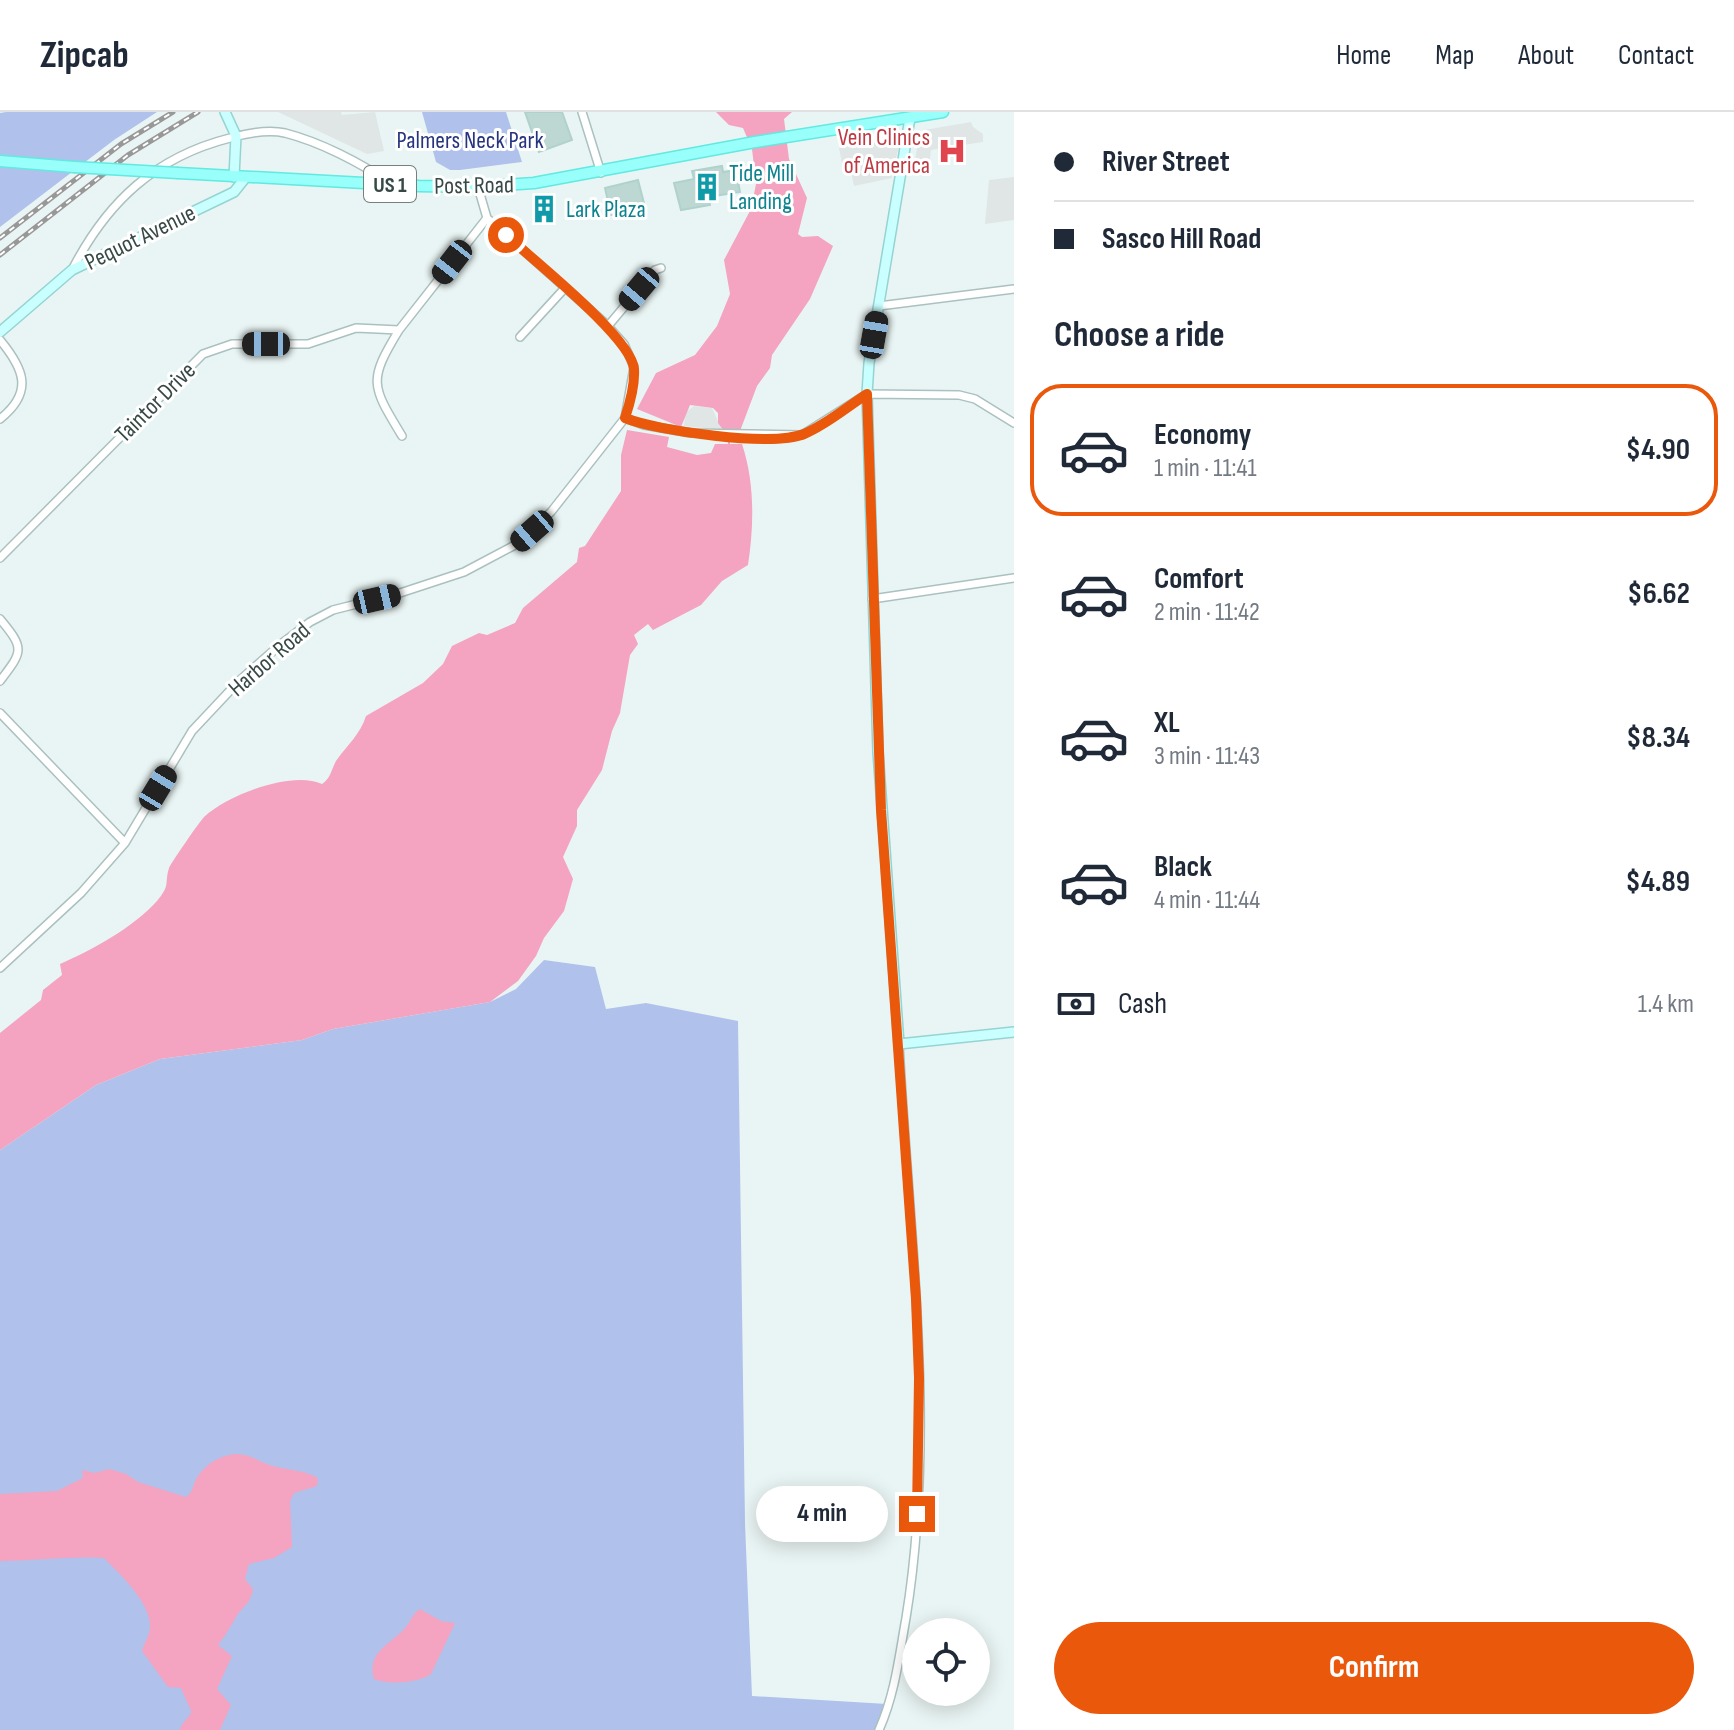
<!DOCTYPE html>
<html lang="en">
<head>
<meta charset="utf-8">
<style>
	body { margin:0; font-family:"Sofia Sans Condensed",sans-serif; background:#f2f2f3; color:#1f2937; height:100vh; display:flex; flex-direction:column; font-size:30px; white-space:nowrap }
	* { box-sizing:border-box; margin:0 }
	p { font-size:26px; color:#747a83 }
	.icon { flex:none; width:44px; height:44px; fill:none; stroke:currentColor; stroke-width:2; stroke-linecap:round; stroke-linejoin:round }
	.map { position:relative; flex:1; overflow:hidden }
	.side { display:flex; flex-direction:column; background:#fff; width:720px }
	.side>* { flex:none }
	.guide { display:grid; align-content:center; height:176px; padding:0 40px; background:#fff }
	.controls { position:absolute; left:902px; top:1506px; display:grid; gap:16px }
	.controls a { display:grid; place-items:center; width:88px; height:88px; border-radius:50%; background:#fff; box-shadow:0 4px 20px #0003; font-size:40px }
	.end { position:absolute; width:36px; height:36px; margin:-18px; border:10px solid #ea580c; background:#fff; box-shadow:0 0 0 4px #fff }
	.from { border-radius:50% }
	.bubble { position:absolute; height:56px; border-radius:28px; background:#fff; box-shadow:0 4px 20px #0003; font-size:26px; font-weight:700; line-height:56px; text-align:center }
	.car { position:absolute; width:24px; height:48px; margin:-24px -12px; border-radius:10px; box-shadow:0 0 6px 2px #0007; background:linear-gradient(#222 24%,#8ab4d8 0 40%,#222 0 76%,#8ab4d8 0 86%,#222 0) }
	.guide b { display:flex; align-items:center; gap:28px; height:76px; font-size:30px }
	.guide b+b { border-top:2px solid #e0e1e3 }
	.guide i { width:20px; height:20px; background:#1f2937 }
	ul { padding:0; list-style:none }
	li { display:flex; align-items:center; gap:24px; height:132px; margin:0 16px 12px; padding:0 24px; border:4px solid transparent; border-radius:32px }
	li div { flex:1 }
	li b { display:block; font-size:30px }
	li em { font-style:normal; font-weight:700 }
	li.on { border-color:#ea580c }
	li>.icon { width:72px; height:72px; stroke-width:1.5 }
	h2 { padding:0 40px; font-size:36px; line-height:96px }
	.pay { display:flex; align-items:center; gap:20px; height:88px; padding:0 40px; font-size:30px }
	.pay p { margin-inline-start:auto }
	.cta { display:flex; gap:16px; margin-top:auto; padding:16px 40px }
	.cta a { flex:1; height:92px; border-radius:48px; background:#ea580c; color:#fff; font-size:32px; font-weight:700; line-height:92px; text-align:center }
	header { display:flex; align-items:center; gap:48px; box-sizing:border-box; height:112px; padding:0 40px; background:#fff; border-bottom:2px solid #e0e1e3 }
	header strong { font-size:38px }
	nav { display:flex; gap:44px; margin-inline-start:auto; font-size:28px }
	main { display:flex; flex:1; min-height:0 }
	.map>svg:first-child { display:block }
</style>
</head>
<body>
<header>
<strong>Zipcab</strong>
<nav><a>Home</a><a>Map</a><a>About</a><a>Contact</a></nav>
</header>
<main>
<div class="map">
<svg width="1014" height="1618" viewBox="0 0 1014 1618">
	<rect width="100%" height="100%" fill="#e9f5f4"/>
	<path fill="#b0c2eb" d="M6,0H157L114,28L0,115V1Z
		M422,0H506L522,50L460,58H450L436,50Z
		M544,848L595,855L606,897L646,891L738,909L745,1411L752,1584L887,1592L876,1618H0V1038L96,973L160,947L302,928L333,917L490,890L516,877Z"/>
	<path fill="#e0e6e5" d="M278,0H341L342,3L375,0L384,39L367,42Z
		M971,10L973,15L983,22V30L931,38L928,62H913L919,23H924V18Z
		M896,27L897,31H900L896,46L865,53L894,50L897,54L896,60L891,61L892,66L854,74L850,55L843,56L839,36Z
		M1014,65V108L985,112L989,68Z
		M694,294L712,296L722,318L684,314L685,301Z"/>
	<path fill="#f4a3c0" d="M716,0H792L784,7L789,47L807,86L798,122L802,125L818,124L833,134L810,187L772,243L770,256L757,274L740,319L723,318L718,311V301L713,296L690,293L681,315L637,297L656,261L695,243L717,214L730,182L724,148L751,97L756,72L752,37L743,16L729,13Z
		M627,318L669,325L667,335L697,343L711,341L715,332H742C755,371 754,414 748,453L722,469L701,493L653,518L648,512L634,523L638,532L630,543L620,601L612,619L602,658L577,698V714L563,745L573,767L564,799L544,826L536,844L518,869L490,890L333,917L302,928L160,947L96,973L0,1038V921L41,888L43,878L62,863L60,852C92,838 134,815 157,789C171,772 164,773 169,756C171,751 200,709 204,705C228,683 292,658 322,672C331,666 331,658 336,649C347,633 360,623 366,604L423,571L443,552L452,534L479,521L487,523L515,511L523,496L577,450L579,436L585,434L621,379V343Z
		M236,1342C251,1343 254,1347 267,1352C285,1359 299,1356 318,1366L317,1374L294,1381L290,1389L292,1435L274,1446L249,1452L245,1467L253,1477C249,1495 244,1492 236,1505C230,1515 226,1523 218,1533L232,1544L217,1577L231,1593L220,1618H179C195,1591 195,1611 181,1576L168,1575L142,1539C144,1531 150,1523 150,1515C151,1491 119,1461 104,1446C68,1444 35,1449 0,1449V1382L57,1379L83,1366L82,1358L95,1361L109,1357L126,1362L138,1370L186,1385C195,1378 192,1372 198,1364C207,1351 221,1343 236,1342Z
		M420,1497L441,1509L455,1511L431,1562C419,1571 388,1573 374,1567C366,1540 391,1532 404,1517C411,1510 411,1503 420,1497Z"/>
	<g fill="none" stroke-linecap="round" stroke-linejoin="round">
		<path stroke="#f4a3c0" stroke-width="2" d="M729,332V324"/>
	</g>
	<path fill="#bdd7d3" stroke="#b0d2cd" stroke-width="2" d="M525,0H562L572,28L539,40Z
		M722,54L723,60L736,58L740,80L708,85L710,93L681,98L674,71L694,67L692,59Z
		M638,68L645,95L611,103L605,76Z
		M548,82L554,110L540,112L535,85Z"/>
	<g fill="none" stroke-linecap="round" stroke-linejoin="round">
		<defs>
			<path id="street" d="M582,0L601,61
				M478,75L487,106L606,212L624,232L634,255L625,306
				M72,158C107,90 155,45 230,26C248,21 267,17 285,21C320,30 359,50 390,71
				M879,194L1014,177
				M608,214L655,158L661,156
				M399,218C368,269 371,273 402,324
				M520,225L564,177
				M0,228C24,257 34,280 0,307
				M0,446L203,242L232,232H308L356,216L399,218L487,106
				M872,487L1014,466
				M0,507C25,537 23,539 0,569
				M0,601L125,731
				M0,856L81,781L125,731L192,619L239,569L281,532L310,510L333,498L400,481L464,460L515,433L551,400L625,306L644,313L691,321L802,323L867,282L959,283L975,287L1014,311
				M879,1618C895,1582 899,1545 906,1506C937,1317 909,1122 899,932"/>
			<path id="secondary" d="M225,0L236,24L234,65
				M910,6L869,251L867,282L878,640L899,932L1014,920
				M0,220L72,158L234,80L246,65"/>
			<path id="primary" d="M0,49L74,55
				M178,61L419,74L478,75L534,71L755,30L943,0"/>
		</defs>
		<use href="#street" stroke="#aac1bf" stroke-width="10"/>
		<use href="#secondary" stroke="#95d4d2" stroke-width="12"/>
		<use href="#primary" stroke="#62e9e0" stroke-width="13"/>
		<use href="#street" stroke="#fff" stroke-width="7"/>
		<use href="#secondary" stroke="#c9ffff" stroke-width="9"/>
		<use href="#primary" stroke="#98fffa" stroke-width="10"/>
		<defs>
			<path id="rail" d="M0,126L121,32L173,0
				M0,143L128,43L198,0"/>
		</defs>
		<use href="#rail" stroke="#989898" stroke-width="5"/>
		<use href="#rail" stroke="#fff" stroke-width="2" stroke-dasharray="6" stroke-linecap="butt"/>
		<defs>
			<path id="primary-bridge" d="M74,55L178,61"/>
		</defs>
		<use href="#primary-bridge" stroke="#62e9e0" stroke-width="13" stroke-linecap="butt"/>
		<use href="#primary-bridge" stroke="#98fffa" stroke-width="10"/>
	</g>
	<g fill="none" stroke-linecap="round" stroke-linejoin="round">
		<path stroke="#ea580c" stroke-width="10" d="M506,123C533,148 632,226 634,257C635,272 630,291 625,306C657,319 772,335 804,322C826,313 847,295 867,282L881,698L916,1187L919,1266L917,1402"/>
	</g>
	<defs>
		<symbol id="hospital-bare" viewBox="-9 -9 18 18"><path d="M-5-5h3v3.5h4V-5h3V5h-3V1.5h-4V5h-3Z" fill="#e0444e" stroke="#fff" stroke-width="2.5" paint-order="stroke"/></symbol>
		<symbol id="building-bare" viewBox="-9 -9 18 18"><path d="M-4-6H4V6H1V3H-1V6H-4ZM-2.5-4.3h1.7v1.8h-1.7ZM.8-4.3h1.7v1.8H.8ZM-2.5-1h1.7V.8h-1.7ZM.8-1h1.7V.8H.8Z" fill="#0f9aa8" stroke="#fff" stroke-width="2.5" paint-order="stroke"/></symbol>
	</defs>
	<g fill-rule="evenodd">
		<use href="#hospital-bare" x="932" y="19" width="40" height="40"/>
		<use href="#building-bare" x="687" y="55" width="40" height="40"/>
		<use href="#building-bare" x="524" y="77" width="40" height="40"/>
	</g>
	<g text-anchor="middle" stroke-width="6" stroke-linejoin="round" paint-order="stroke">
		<rect fill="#fff" stroke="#73807e" stroke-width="2" x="364" y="54" width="52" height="36" rx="6"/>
		<g font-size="22" font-weight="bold" fill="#374946">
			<text x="390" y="80">US 1</text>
		</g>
		<g font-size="24" fill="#be3a42" stroke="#fff" text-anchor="end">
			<text x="930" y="33">Vein Clinics<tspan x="930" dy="28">of America</tspan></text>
		</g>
		<g font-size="24" fill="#26337e" stroke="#fff">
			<text x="470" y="36">Palmers Neck Park</text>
		</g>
		<g font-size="24" fill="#0d838f" stroke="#fff" text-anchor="start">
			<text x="729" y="69">Tide Mill<tspan x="729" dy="28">Landing</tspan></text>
			<text x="566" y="105">Lark Plaza</text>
		</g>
		<g font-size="24" fill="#374946" stroke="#fff">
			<text transform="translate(474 73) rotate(-1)" y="8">Post Road</text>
			<text transform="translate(140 125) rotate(-26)" y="8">Pequot Avenue</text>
			<text transform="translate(155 290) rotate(-45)" y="8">Taintor Drive</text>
			<text transform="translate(269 547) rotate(-41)" y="8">Harbor Road</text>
		</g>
	</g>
</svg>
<div class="controls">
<a><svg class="icon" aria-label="locate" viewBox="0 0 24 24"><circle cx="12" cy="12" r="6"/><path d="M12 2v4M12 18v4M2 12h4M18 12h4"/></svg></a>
</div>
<i class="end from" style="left:506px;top:123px"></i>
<i class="end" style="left:917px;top:1402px"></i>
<div class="bubble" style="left:756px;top:1374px;width:132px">4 min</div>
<i class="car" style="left:452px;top:150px;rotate:218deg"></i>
<i class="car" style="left:639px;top:177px;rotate:220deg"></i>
<i class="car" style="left:874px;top:223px;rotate:10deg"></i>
<i class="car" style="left:266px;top:232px;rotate:270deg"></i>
<i class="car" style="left:532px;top:419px;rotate:229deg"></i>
<i class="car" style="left:377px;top:487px;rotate:77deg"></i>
<i class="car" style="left:158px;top:676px;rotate:31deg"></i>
</div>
<section class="side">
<div class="guide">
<b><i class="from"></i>River Street</b>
<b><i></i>Sasco Hill Road</b>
</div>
<h2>Choose a ride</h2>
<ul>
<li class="on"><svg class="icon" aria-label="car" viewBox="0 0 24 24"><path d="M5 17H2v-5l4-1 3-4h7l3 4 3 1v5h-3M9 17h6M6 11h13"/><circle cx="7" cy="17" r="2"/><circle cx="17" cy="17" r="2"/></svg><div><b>Economy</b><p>1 min · 11:41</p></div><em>$4.90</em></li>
<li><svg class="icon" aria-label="car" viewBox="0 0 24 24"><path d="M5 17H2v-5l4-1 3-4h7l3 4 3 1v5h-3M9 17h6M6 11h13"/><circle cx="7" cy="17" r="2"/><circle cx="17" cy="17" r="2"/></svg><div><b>Comfort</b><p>2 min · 11:42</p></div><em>$6.62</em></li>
<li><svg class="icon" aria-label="car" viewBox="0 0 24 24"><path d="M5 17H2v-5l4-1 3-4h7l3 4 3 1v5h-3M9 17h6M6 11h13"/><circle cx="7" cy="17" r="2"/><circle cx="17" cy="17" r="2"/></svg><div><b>XL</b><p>3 min · 11:43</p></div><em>$8.34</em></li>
<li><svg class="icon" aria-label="car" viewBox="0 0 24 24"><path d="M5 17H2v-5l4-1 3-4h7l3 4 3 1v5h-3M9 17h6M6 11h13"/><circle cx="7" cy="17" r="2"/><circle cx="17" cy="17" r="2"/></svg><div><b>Black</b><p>4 min · 11:44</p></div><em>$4.89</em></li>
</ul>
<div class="pay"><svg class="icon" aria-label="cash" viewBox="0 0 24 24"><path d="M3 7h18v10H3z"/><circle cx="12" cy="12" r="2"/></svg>Cash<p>1.4 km</p></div>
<div class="cta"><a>Confirm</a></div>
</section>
</main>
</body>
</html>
